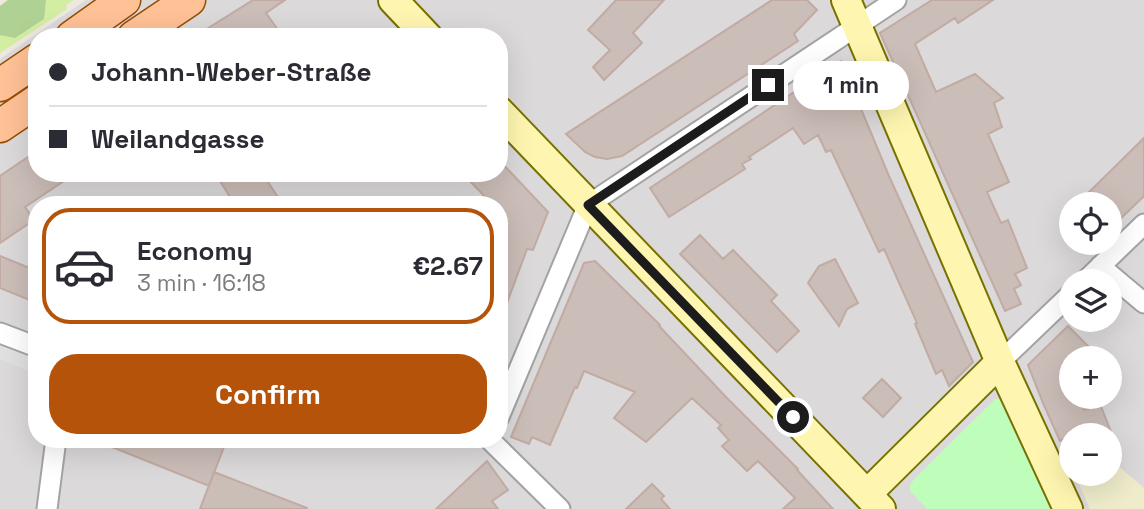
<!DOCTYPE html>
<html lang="en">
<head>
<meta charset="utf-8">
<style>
	body { margin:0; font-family:"Space Grotesk",sans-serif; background:#f2f2f3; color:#2b2b33; height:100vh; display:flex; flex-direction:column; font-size:26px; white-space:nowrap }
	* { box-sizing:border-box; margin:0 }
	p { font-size:23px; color:#7c7c81 }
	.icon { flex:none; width:38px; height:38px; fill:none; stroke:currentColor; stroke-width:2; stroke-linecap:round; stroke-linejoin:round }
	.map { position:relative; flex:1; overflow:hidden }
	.panel { position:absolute; left:28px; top:196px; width:480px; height:252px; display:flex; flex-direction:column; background:#fff; border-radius:28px; box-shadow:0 7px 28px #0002 }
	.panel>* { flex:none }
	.top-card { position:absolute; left:28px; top:28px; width:480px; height:154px; border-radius:28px; box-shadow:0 7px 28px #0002; display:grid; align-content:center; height:154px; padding:0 21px; background:#fff }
	.tools { position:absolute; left:1059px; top:192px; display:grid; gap:14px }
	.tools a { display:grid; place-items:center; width:63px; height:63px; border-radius:50%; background:#fff; box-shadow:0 7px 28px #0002; font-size:35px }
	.end { position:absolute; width:32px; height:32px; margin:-16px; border:9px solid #1c1c1c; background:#fff; box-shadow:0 0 0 4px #fff }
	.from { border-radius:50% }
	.bubble { position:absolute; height:49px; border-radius:24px; background:#fff; box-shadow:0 7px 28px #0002; font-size:23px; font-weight:700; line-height:49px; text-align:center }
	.top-card b { display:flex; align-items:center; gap:24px; height:66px; font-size:26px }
	.top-card b+b { border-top:2px solid #e1e1e2 }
	.top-card i { width:18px; height:18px; background:#2b2b33 }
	ul { padding:12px 0 0; list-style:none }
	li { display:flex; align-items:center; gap:21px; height:116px; margin:0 14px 10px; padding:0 7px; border:4px solid transparent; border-radius:28px }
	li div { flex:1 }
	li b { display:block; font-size:26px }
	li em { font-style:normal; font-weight:700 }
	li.current { border-color:#b45309 }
	li>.icon { width:63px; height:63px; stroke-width:1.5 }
	.button { display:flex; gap:14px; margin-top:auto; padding:14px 21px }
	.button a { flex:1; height:80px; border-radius:28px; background:#b45309; color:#fff; font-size:28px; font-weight:700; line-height:80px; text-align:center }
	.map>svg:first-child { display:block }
</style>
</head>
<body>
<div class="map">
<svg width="1144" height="509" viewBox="0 0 1144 509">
	<rect width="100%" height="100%" fill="#efe8e1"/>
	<path fill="#dbd9d9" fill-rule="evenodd" d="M86,0H1144V509H0V59ZM37,37H499V173H37ZM37,205H499V439H37ZM1071,205H1110V243H1071ZM1071,282H1110V320H1071ZM1071,359H1110V397H1071ZM1071,436H1110V474H1071Z"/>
	<path fill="#efeccb" d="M1110,459L1144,488V509H1090L1076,477L1079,474H1110Z"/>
	<path fill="#d3eda3" d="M8,0H74L66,5L67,9L0,53V6Z"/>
	<path fill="#afd193" d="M8,0H46L44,19L15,38L0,35V6Z"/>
	<path fill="#bffdba" d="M995,399H1002L1055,509H927L910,491V485L915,478Z"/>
	<path fill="#e0e0e0" d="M0,345L37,359V374L0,359Z"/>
	<path fill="#cbbdb7" stroke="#c1aba3" stroke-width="2" d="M253,0H285L266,13L283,37H194Z
		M616,0H664L633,33L642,43L604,80L593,67L610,50L588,30Z
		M772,0H807L817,10L794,34L798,41L622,156L607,159L595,157L585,152L566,134Z
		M932,0H993L958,23L955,18L915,44L936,92L975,74L1003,98L994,103L1002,127L988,134L1009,182L987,192L1001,223L1008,220L1027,268L1015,274L1021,285L1014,289L1021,304L1005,311L880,33Z
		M841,61L889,176L973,362L949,386L942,370L936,374L915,324L917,323L884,249L879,252L831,150L826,152L818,135L804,144L793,128L749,157L751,159L742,164L745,169L669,217L650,188Z
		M1144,138V196L1110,229V205H1076Z
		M37,151V173H76L25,207L34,220L0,243V176Z
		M499,160L548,212L533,250L527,249L501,319H499V205H493L462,173H499Z
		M215,173H262L283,205H235Z
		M700,235L723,259L733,250L777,295L771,301L799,331L777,352L680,254Z
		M0,256L37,271V303L0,288Z
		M835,259L858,303L847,309L839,326L808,283L819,266Z
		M595,261L660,325L659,326L726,397L798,469L797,470L833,509H783L795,498L758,461L747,471L722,446L729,440L718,428L721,425L692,398L646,442L614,418L635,392L584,371L577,388L575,387L550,445L532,437L529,444L511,437L584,263Z
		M1068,326L1091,349L1082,359H1071V397H1080L1084,410L1100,404L1119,452L1110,443V436H1102L1092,427L1060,441L1043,403L1028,365Z
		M882,379L901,398L883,417L863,398Z
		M92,439H212L225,444L209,486Z
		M487,461L508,490L492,501L498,509H436Z
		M214,472L307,508V509H200Z
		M652,484L664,496L661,499L670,509H626Z"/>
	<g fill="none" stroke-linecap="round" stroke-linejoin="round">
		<defs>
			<path id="street" d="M1100,266L1144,303
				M1084,282L1144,224
				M0,333L37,347
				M1000,362L1071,294
				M499,417L588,205L896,0
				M489,439L560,509
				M47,509L56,439"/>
			<path id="secondary" d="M393,0L428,37
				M846,0L1000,362L1068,509
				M499,111L881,509
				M867,494L1000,362"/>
			<path id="primary" d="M72,37L124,0
				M134,37L189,0
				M0,85L37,60
				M0,126L37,101"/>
		</defs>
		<use href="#street" stroke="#a3a3a3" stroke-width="23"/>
		<use href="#secondary" stroke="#777100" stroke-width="32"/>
		<use href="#primary" stroke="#954c00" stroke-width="35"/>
		<use href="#street" stroke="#fff" stroke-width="19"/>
		<use href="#secondary" stroke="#fef6b0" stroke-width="28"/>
		<use href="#primary" stroke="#ffc196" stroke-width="32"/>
	</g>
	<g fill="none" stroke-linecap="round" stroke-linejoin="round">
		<path stroke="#1c1c1c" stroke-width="9" d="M768,85L588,205L793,417"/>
	</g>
</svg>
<div class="tools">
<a><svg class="icon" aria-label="locate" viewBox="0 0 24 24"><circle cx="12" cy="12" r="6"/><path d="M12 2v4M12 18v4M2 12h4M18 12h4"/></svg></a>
<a><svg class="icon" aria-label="layers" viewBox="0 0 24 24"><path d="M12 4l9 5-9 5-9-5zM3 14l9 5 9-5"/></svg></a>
<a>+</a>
<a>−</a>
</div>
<i class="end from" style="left:793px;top:417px"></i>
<i class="end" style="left:768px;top:85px"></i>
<div class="bubble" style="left:793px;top:61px;width:116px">1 min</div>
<div class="top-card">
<b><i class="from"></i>Johann-Weber-Straße</b>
<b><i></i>Weilandgasse</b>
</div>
<section class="panel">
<ul>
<li class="current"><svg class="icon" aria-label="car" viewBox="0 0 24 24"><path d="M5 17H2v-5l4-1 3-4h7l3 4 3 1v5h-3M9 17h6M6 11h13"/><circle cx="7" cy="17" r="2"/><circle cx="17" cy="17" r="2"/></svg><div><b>Economy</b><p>3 min · 16:18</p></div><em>€2.67</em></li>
</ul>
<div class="button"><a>Confirm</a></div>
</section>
</div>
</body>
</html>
